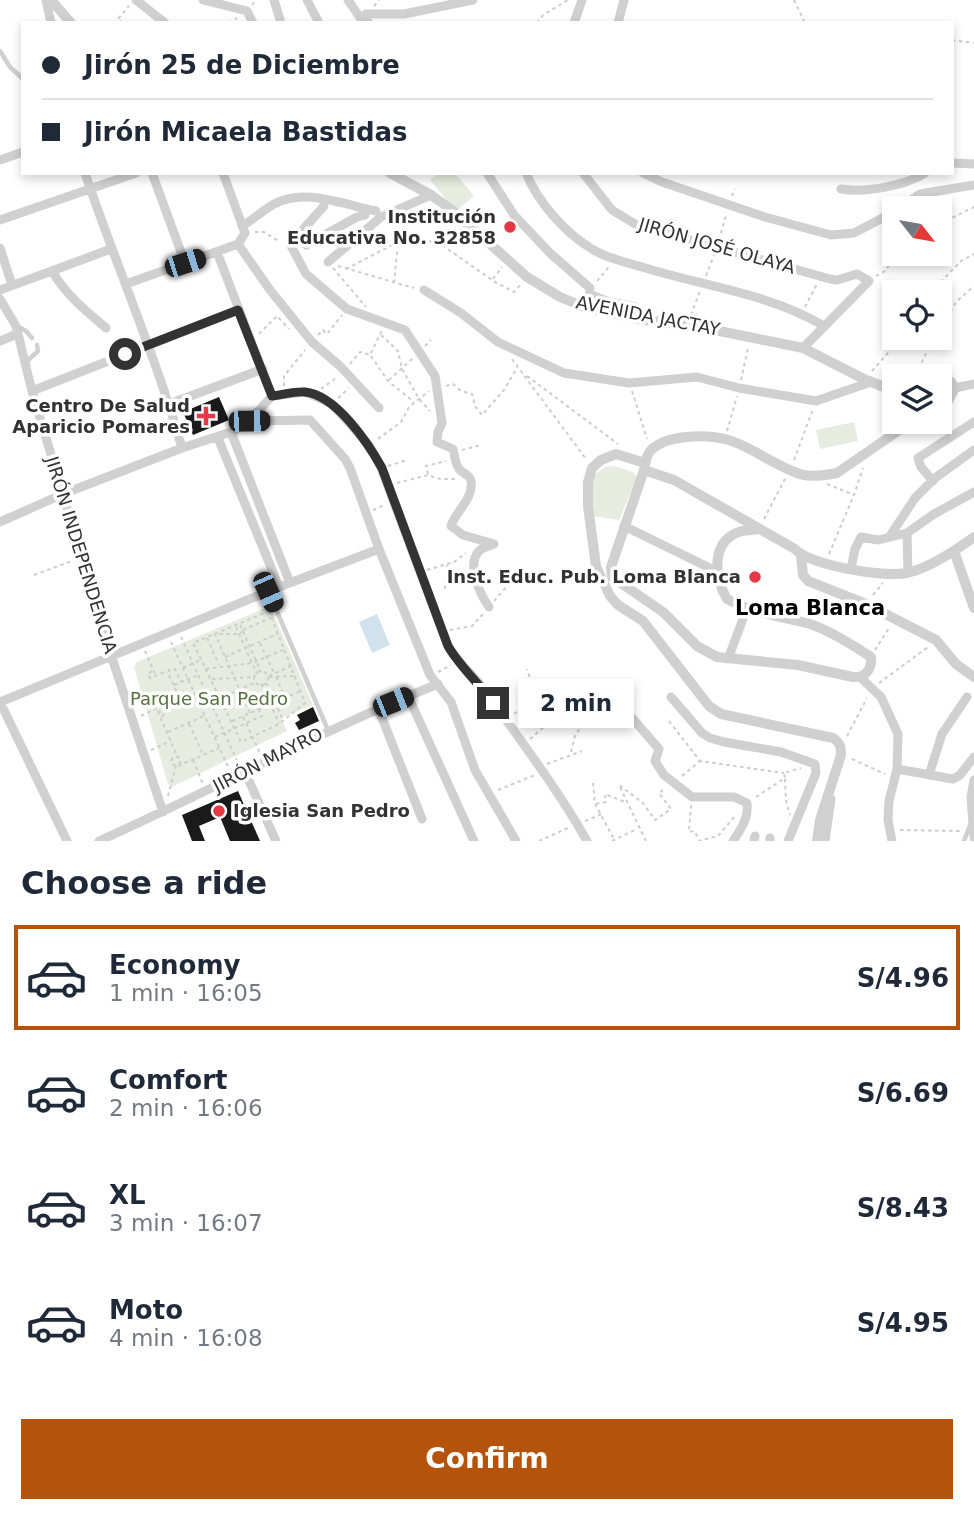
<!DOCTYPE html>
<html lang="en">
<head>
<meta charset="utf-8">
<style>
	body { margin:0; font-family:"DejaVu Sans",sans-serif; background:#f6f6f7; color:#1f2937; height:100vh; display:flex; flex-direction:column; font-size:26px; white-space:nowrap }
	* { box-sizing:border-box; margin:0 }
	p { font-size:23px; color:#747a83 }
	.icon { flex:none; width:38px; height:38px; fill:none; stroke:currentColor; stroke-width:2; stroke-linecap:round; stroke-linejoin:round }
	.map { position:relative; height:841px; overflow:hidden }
	.sheet { display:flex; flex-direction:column; background:#fff; flex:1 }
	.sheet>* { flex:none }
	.top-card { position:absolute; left:21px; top:21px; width:933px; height:154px; border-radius:0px; box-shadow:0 4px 10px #0003; display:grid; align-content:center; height:154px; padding:0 21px; background:#fff }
	.needle { width:46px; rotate:121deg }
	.fabs { position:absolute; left:882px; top:196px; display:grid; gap:14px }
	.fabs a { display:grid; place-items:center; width:70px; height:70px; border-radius:0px; background:#fff; box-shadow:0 4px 10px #0003; font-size:35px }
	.end { position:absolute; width:32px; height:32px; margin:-16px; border:9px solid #333; background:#fff; box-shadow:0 0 0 4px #fff }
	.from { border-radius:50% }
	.bubble { position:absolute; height:49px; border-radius:0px; background:#fff; box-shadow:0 4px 10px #0003; font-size:23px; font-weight:600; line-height:49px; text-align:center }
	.car { position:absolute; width:21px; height:42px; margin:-21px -10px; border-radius:9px; box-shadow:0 0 5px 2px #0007; background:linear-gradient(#222 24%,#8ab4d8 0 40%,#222 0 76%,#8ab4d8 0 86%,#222 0) }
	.top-card b { display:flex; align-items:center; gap:24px; height:66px; font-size:26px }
	.top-card b+b { border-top:2px solid #e0e1e3 }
	.top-card i { width:18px; height:18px; background:#1f2937 }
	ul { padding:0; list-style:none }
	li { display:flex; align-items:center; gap:21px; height:105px; margin:0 14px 10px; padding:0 7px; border:4px solid transparent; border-radius:0px }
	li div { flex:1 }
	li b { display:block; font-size:26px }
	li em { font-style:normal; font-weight:600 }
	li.selected { border-color:#b45309 }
	li>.icon { width:63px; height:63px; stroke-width:1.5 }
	h2 { padding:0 21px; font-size:32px; line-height:84px }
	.action { display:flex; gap:14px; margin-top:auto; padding:14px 21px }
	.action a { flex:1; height:80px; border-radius:0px; background:#b45309; color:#fff; font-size:28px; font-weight:600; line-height:80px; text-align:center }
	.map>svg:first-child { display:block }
</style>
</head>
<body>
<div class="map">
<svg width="974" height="841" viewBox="0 0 974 841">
	<rect width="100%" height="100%" fill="#fff"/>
	<path fill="#e6ecdf" d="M438,173H455L474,196L456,211L430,180Z
		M854,422L858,441L820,449L816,430Z
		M615,466L633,472L637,477L619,520L586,515L593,476L605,467Z
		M270,606L313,705L281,718L287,731L172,787L168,784L134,667L137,662Z"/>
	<path fill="#cfe2ee" d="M377,614L390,645L372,653L359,622Z"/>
	<path fill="#1a1a1a" d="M219,397L229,420L193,435L183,412Z
		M313,707L319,721L299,730L295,723L300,720L297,715Z
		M238,791L260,841H230L220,817L199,826L205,841H192L182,815Z"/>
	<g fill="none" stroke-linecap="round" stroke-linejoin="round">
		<path stroke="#cdcdcd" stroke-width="2" stroke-dasharray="3.5 3.5" stroke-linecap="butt" d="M794,0L805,23
			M252,5L256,0
			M374,6L379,0
			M123,23L118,19L129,6
			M229,23L237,18
			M537,23L543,15L568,0
			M952,40L974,43
			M732,196L735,189
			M940,224L974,207
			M255,232H264L280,242
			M719,240L726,215
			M338,266L414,288
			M333,268L366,307
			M346,269L398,242L414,237L442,245L495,282L514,292L522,283
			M706,276L714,255
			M876,276L885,271L897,254
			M493,279L502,267
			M597,281L609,267
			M394,283L398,243
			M931,292L961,261L974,254
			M805,307L817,284
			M691,315L700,291
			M940,330L956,302L974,286
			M259,334L277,316L289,329
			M318,335L323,330L327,334L342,315
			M381,335L398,351L402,369L419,399L430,411
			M425,346L431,340
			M371,356L388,381L414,402
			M512,359L586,459
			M350,364L360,352L370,355L382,330
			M872,371L901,338
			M527,376L618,444
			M917,376L923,359L935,338
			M389,380L413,358
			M741,380L748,348
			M284,386V376L305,350
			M446,386L453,384L461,391L472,394L475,406L482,415L504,390L518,366
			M321,389L336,378
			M632,391L647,439
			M338,398L349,388
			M727,431L737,396
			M378,439L401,422L409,407L429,391
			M462,450L481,445
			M794,460L813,409
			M388,466L407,460
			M428,474L426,466L446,461
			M397,483L428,475L440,479H456
			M827,484L854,495
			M373,510L384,505
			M764,519L786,477
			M829,554L854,495L863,468
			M427,570L454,562L466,553
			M34,575L72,561
			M445,589L447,565
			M873,595L883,583
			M494,601L507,586
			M269,611L305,703L279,724L241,742L193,643Z
			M240,625L261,672
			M236,627L257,674
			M243,630L270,618
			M450,630L472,626L484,613
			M243,631L239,634H215L250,713
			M181,637L239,765
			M207,638L219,665
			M171,642L230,771
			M260,643L274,673
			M875,650L889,628
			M145,651L156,676
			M225,657L277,634
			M183,668L200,660
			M206,669L252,663L283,650
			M152,671L148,674L150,678L167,671
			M254 678a7 7 0 1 1 14 0a7 7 0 1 1-14 0Z
			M438,672L451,665
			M269,676L291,666
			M269,677L295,676
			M276,677L285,697
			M212,679L255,677
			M266,683L283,720
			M879,683L928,647
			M261,684L279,723
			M174,685L198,675
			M535,689L544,685
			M166,702L162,699L155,705L178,758
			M212,702L256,682
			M158,711L164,713L162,719
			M514,714L536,697L527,669
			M141,716L179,697L168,673L169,670L175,669L181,682
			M243,717L260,753
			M232,721L301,691
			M669,721L700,761L784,773
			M189,724L203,754
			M168,732L204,716
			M847,736L867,698
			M215,737L262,716L259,710
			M530,739L577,698L567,696
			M151,750L171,741
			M571,752L575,736L586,718
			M171.5 761a4.5 4.5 0 1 1 9 0a4.5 4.5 0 1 1-9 0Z
			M852,759L885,774
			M193,760L203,784
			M547,764L582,751
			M178,766L219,748
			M682,776L700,761
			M785,779L786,801L790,815
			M593,783L595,804L615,841
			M498,790L535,775
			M168,796L176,766
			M756,797L785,778L784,773L801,768
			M596,804L606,802L605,794L625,802
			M691,805L689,832L694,831L699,839
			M585,821L602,814
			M900,830L961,831
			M539,841L570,827
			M612,841L635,830
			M646,841L619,785L643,803L655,820L671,809L659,793L666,788
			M698,841L718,836L736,815"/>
		<path stroke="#d0d0d0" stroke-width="4.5" d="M0,51L10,67L23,79
			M17,326L26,331L32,338
			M26,362L38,351L37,345
			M269,593L328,730
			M964,841L970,825"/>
		<path stroke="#d0d0d0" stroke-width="9" d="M46,0L51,23
			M136,0L165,23
			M203,0L247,11L253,23
			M274,0L281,23
			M307,0L319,23
			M348,0L361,19L369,23
			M366,14H404L473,0
			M574,23L582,0
			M618,23L624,0
			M0,160L23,152
			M952,163L974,164
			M85,173C116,265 155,354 182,448
			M152,173L185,263
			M487,173L514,215L551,254L590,288
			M526,173C538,202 564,232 592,249C606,258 625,262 642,267C702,286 769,293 824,326
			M583,173L612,210L635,224L830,279L837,280L857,274L869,281L803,348
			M643,173L662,182L765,217L831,235L854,233L894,212
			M841,189C864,193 905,186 925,173
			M324,206L290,244L306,274L347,309L405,330L435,376L442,423L438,432L437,442L453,449C455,456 455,465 460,470C464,474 470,475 471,481C474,499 455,512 451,526L463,535L494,544C489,547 483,546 479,551C466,565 480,594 489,607
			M900,208L920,194L974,185
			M0,220L136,173
			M242,226C253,220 263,210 274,204C305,187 344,205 376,211
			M238,244L270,290L312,342L340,366L379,408
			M306,245L357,217L365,215
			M0,248L12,285
			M217,252L272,396
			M328,262L381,217L431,195
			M52,271C66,295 85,310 106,328
			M126,284L238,244L245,233L223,173
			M0,290L111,249
			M424,290L461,313L498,342L564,373L629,383L697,377L739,388L816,401L871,382
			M589,294L609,302L636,307L645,320
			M0,299L16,326L32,391L111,655L163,812
			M0,341L17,334
			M955,388L974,384
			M32,391L238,310
			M169,404L263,369
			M249,421L310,420L345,459L350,468L379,549L430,675L451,702L475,770L516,841
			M231,432L290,583
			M218,438L279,587
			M933,481L921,467L918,458L974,422
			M0,522L63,494L182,448L231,432L249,421L272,396L305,392L332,404L369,445L381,468L448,646C457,662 472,673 483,688C518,737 557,788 587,841
			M624,526L716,571
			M907,533L908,573
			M890,536L915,498L935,478L974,450
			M851,569L855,549L861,537L878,540L907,533L934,514L974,492
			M728,659L747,608
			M861,678L881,697L898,734L897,769L889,801L888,820L892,841
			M408,696L474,841
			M671,697L702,733L710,738L724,742L781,752L815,764L816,773L788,841
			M0,702L279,587L379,549
			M0,702L67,841
			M378,708L422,819
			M626,711L659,749L655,761L664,775L692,797H734L747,803C749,818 741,829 733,841
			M897,769L953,779L960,775L974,757
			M245,772L276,841
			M929,775L942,734L967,697
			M974,780L971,797L974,838
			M99,841C213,790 322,730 438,684
			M754,841L755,836
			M770,841V838
			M825,841L831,799"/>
		<path stroke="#d0d0d0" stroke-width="10" d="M51,0L71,23
			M390,173L431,195L452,210L527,277L560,297L584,307L645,320L700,327L803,348L864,379L894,391
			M940,378L951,382L955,388L948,401L940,406
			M645,463L616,454L601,460L592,468L588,482V506L596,566L610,596L618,605L643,621L709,706L721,714L833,738C840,743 841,746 841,755L820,820L817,841
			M644,470L674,480L795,549C809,565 884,578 906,573C928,569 956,550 974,537
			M759,529C754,530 747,530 742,531C710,540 714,577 727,599C752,613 779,616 807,623C829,630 851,644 871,657C872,670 865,678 853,677L798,665L717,657L697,646L663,612L612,577L611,567L644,470C645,464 646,455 651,450C666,435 705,434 725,439C751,445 776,468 804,475C815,477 826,475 837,473L911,422
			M954,551L974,608
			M801,556L803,575L808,581L866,604L936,640L956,664L974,677"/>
	</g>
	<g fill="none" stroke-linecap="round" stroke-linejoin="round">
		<path stroke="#333" stroke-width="9" d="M125,354L238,310L272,396C282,395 295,391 305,392C336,395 368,443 382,468L448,646C460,667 479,683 493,703"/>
	</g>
	<g fill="#e63946" stroke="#fff" stroke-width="2.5">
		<circle cx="510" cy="227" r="7"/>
		<path d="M202.5 405.5h7v7h7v7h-7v7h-7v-7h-7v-7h7z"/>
		<circle cx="755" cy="577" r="7"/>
		<circle cx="219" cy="811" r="7"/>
	</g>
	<g text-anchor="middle" stroke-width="7" stroke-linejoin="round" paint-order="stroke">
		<g font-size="18" font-weight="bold" fill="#333" stroke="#fff" text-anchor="end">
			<text x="496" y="223">Institución<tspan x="496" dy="21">Educativa No. 32858</tspan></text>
			<text x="190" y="412">Centro De Salud<tspan x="190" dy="21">Aparicio Pomares</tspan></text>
			<text x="741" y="583">Inst. Educ. Pub. Loma Blanca</text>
			<text x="233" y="817" text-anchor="start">Iglesia San Pedro</text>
		</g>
		<g font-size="18" fill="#333" stroke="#fff">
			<text transform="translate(717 246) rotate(16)" y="6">JIRÓN JOSÉ OLAYA</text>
			<text transform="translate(648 316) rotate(11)" y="6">AVENIDA JACTAY</text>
			<text transform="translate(81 555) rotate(73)" y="6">JIRÓN INDEPENDENCIA</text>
			<text transform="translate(268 760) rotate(-27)" y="6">JIRÓN MAYRO</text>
		</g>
		<g font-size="18" fill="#56703f" stroke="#fff">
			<text x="209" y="705">Parque San Pedro</text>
		</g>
		<g font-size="21" font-weight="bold" fill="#000" stroke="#fff">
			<text x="810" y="615">Loma Blanca</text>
		</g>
	</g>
</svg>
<div class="fabs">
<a><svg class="needle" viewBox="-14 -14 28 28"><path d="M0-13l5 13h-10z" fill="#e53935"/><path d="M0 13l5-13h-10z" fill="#747a83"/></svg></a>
<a><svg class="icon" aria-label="locate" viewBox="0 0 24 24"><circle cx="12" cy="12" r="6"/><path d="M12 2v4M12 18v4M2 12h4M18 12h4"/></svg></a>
<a><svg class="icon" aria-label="layers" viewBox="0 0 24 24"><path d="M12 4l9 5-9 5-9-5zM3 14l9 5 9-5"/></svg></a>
</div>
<i class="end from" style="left:125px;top:354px"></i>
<i class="end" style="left:493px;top:703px"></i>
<div class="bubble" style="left:518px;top:679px;width:116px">2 min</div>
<i class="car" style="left:185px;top:263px;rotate:72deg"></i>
<i class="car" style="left:249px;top:421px;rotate:89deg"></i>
<i class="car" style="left:268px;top:592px;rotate:156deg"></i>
<i class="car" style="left:393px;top:702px;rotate:68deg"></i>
<div class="top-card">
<b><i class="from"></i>Jirón 25 de Diciembre</b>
<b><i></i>Jirón Micaela Bastidas</b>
</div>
</div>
<section class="sheet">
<h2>Choose a ride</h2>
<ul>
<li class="selected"><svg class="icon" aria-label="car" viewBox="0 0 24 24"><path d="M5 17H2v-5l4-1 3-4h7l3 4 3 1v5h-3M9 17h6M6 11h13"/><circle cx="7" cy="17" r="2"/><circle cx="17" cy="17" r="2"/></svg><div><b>Economy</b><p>1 min · 16:05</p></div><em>S/4.96</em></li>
<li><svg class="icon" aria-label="car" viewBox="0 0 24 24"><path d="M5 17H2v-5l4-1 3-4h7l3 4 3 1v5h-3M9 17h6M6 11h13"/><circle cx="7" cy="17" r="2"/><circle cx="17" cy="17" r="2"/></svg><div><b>Comfort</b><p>2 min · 16:06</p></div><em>S/6.69</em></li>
<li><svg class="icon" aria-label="car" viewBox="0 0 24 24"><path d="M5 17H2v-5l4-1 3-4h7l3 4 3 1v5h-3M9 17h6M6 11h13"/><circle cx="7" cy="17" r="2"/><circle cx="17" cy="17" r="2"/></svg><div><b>XL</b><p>3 min · 16:07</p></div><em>S/8.43</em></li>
<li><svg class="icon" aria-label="car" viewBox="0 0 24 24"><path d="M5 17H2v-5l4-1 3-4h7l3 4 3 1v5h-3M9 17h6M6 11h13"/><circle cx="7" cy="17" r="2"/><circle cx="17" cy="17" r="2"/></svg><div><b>Moto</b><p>4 min · 16:08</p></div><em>S/4.95</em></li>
</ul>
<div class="action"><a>Confirm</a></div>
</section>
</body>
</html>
